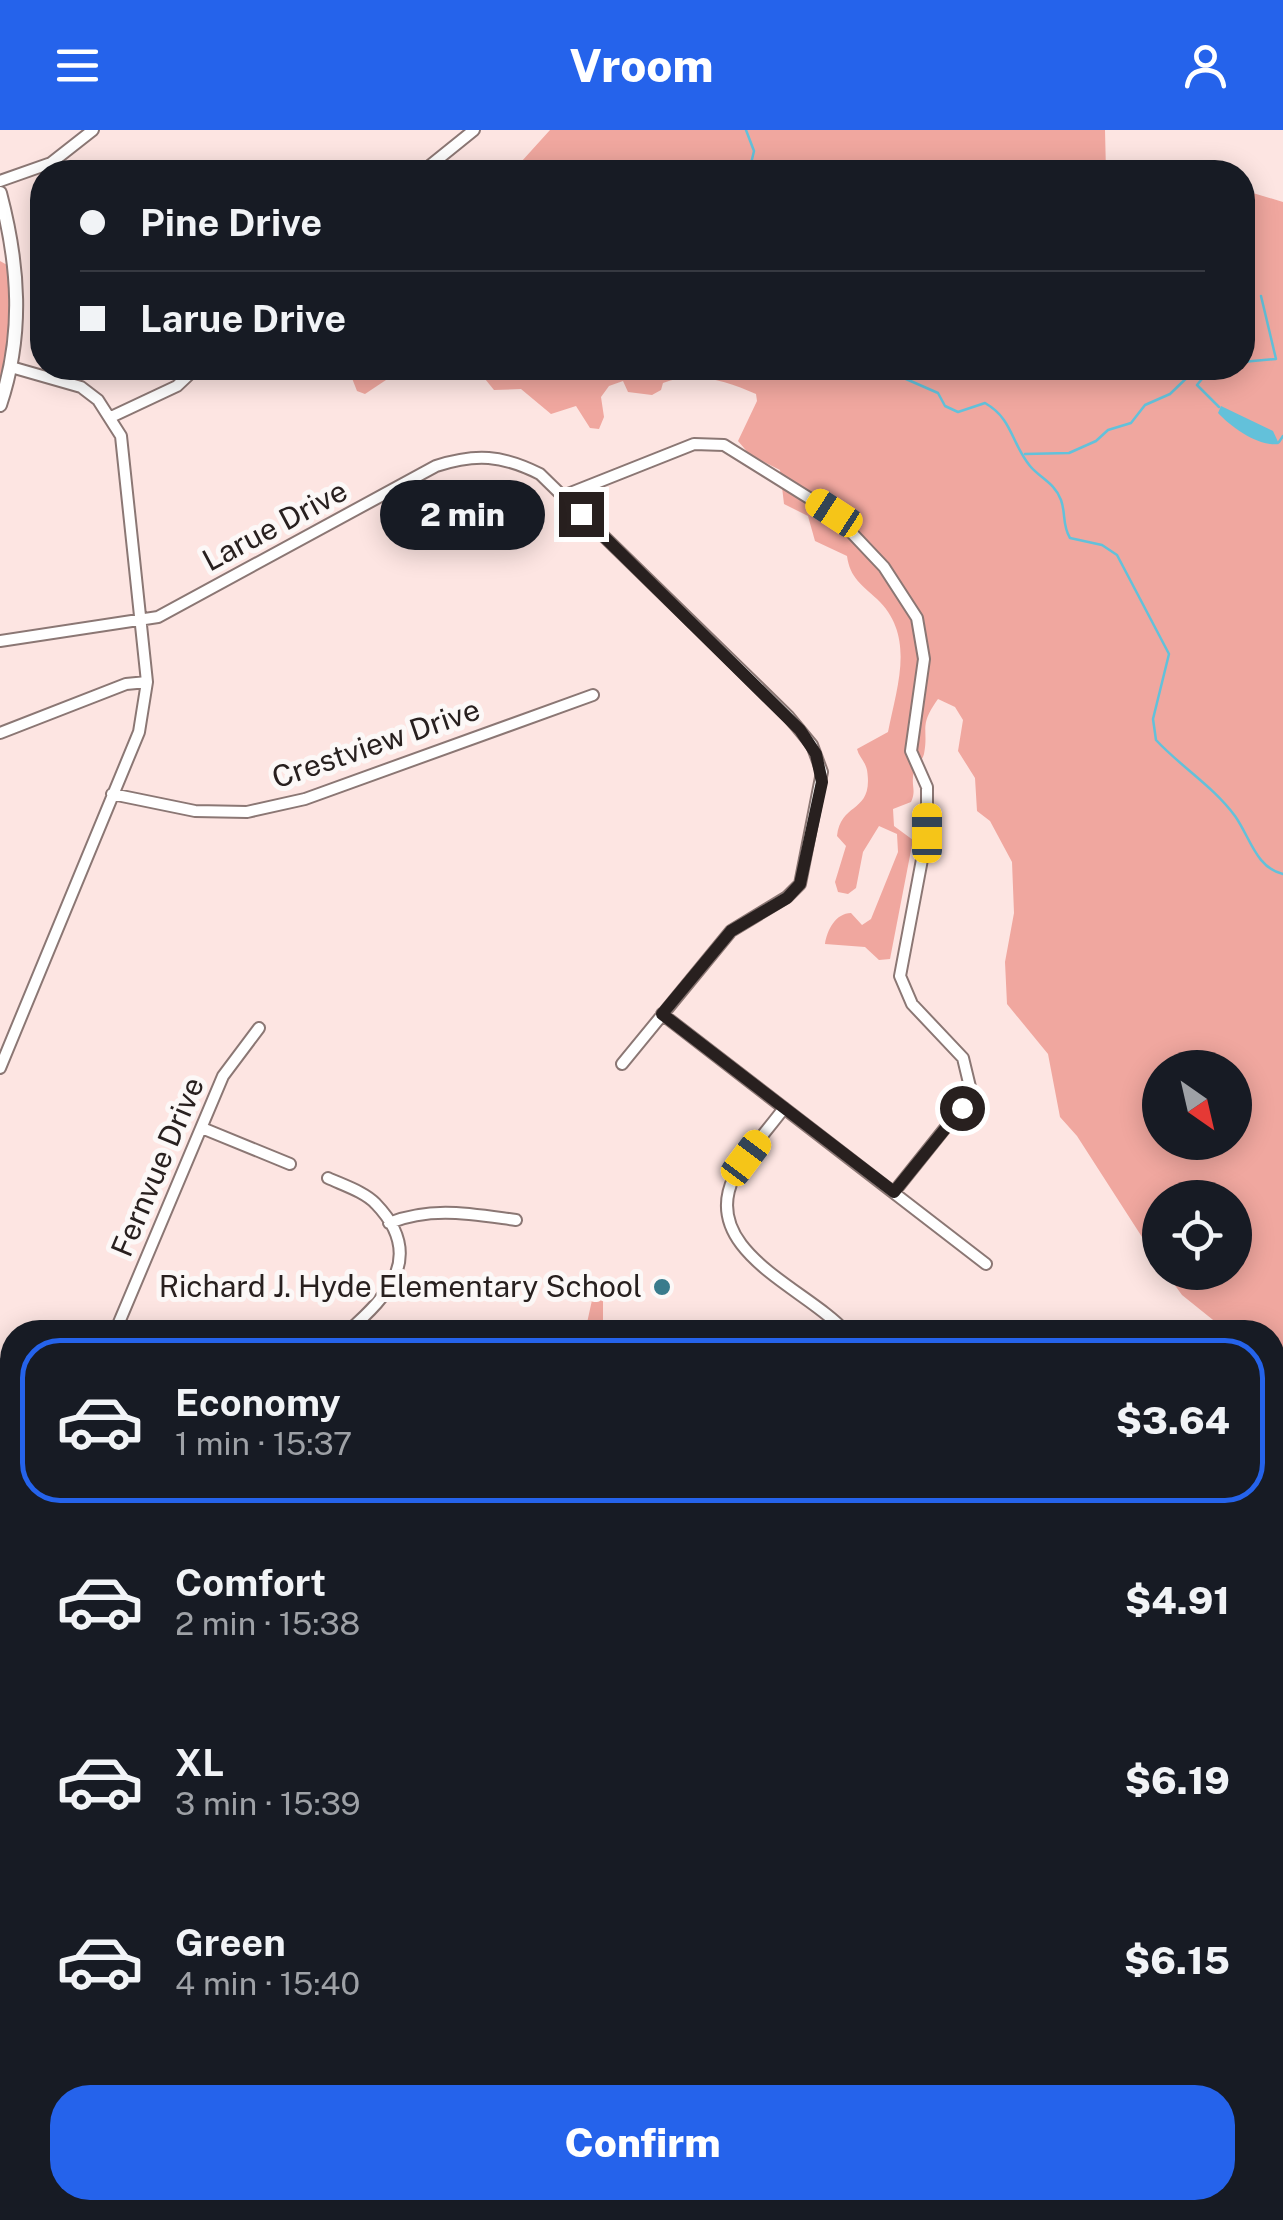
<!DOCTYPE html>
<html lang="en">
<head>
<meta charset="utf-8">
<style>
	body { margin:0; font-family:"Public Sans",sans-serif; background:#20242c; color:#f1f3f6; height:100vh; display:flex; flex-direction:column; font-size:38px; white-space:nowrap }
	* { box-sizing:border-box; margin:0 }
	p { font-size:32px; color:#9ea1a6 }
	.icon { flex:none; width:55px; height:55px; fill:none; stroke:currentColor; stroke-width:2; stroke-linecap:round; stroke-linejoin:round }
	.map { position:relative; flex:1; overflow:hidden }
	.panel { position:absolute; left:0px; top:1190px; width:1285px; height:900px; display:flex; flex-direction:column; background:#171b24; border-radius:40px 40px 0 0; box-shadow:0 5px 25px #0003 }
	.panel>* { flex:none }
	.top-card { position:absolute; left:30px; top:30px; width:1225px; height:220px; border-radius:40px; box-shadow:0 5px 25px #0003; display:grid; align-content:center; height:220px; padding:0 50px; background:#171b24 }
	.needle { width:65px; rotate:146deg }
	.fabs { position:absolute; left:1142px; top:920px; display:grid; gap:20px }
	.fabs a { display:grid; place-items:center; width:110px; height:110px; border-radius:50%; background:#171b24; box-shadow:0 5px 25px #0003; font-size:50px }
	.end { position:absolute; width:45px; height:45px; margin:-22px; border:12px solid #28201f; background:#fff; box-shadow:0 0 0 5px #fff }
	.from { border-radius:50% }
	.bubble { position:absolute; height:70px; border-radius:35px; background:#171b24; box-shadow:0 5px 25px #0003; font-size:32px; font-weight:800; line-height:70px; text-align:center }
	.car { position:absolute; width:30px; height:60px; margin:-30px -15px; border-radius:12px; box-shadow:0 0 8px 2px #0007; background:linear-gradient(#f5c518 24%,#345 0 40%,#f5c518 0 76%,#345 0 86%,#f5c518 0) }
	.top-card b { display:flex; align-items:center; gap:35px; height:95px; font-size:38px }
	.top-card b+b { border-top:2px solid #363941 }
	.top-card i { width:25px; height:25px; background:#f1f3f6 }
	ul { padding:18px 0 0; list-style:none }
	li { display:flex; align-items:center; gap:30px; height:165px; margin:0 20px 15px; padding:0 30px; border:5px solid transparent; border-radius:40px }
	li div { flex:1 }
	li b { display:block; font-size:38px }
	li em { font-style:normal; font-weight:800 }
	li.current { border-color:#2563eb }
	li>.icon { width:90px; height:90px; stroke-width:1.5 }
	.button { display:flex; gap:20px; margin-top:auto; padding:20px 50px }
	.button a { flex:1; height:115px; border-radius:40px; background:#2563eb; color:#fff; font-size:40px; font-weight:800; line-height:115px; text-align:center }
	header { display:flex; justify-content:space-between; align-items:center; height:130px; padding:0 50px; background:#2563eb; color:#fff; font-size:45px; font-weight:800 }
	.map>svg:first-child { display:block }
</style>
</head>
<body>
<header><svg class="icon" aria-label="menu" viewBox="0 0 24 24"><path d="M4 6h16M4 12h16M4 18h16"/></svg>Vroom<svg class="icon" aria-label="person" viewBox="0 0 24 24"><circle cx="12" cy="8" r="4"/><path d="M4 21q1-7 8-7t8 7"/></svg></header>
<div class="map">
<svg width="1283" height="2090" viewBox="0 0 1283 2090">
	<rect width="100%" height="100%" fill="#fde5e2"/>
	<path fill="#f0a79f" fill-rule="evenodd" d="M550,0H1105L1106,42H512Z
		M1243,60L1283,72V1232L1273,1229L1272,1202H1228L1182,1165L1166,1143L1235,1142V1068H1160V1135L1077,1006L1060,987L1048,924L1007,874L1005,832L1014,783L1012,732L990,691L977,681L975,648L958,621L963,590L955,577L938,569C918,597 929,598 924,624C922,632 913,639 913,647C912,658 916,661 911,672L893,679L894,696L913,710L890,829L879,830L865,817L825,814C827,800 836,783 851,783L862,795L871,789L898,722L897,704L879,696L863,722L856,758L848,764L838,762L835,752L846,716L837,706C841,671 874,684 867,640C865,631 859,627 857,619L888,602C897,556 916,506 877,469C862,455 850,448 847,426L815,411L808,386L784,374L780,340L750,325L738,311L757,271L756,264C726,251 694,241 663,253L661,260L652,265L628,262L623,251L609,256L601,267L604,287L599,299L590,298L576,276L551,284L521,259L494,260L481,244L448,238H1242ZM1160,938H1235V1012H1160Z
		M0,131L16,140L18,177L0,275Z
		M348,238H404L365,264L357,261Z
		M604,1152L612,1161L603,1169V1202H585L594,1161Z"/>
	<path fill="#63c1da" d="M1221,276L1273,301L1279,314C1259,317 1232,298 1218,283Z"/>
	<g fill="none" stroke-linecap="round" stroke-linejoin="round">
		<path stroke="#63c1da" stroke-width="2.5" d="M746,0L754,21L749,42
			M1242,232L1276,229L1261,166
			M899,238L906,249L938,263L945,276L958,282L985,273C1013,289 1011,313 1030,336C1040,348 1055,353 1061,370C1066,384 1062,395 1070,408L1102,415L1117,425L1169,524L1153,589L1156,610C1181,637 1213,656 1235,686C1250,707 1256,738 1283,744
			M1211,238L1197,255L1219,277
			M1279,312L1283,306
			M1025,324L1069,323L1096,311L1108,300L1131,293L1145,275L1170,264L1197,238"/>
		<defs>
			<path id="minor" d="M422,42L474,0
				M0,51L51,33L93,0
				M111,287L177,256L196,238
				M563,366L694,314L724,315L833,383L884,437L917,488L924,529L911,621L927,657V703L900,846L912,874L963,928L970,957L962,977L894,1062
				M0,511L158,487L436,336C476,323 502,325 540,344L788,586L812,615L822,642L800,754L787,767L731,801L622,934
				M0,603L126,554L147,552
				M112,664L195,681L247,682L305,669L593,565
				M662,884L986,1134
				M0,938L139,602L147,552L121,306L98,270L81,257L11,237
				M784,978C768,1000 746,1022 734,1047C698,1121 808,1159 846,1202
				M202,998L290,1034
				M328,1048C343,1055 365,1062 376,1074C425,1125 390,1165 347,1202
				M389,1093C432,1076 471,1084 516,1090
				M115,1202L223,946L259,898
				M0,1235L12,1240
				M0,1817L12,1785
				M1272,1967L1283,1975
				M1272,2048L1283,2046
				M0,2054L12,2022
				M886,2078L890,2090
				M1022,2078L1025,2090
				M1171,2078L1177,2090
				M561,2089L564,2090
				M79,2090L84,2078
				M657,2090L669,2088"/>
			<path id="tertiary" d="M0,63C19,135 24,204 0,275"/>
		</defs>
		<use href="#minor" stroke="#8b7774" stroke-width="14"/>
		<use href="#tertiary" stroke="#8b7774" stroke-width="16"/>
		<use href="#minor" stroke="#fff" stroke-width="10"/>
		<use href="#tertiary" stroke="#fff" stroke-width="12"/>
	</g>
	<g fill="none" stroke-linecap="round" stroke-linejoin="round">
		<path stroke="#28201f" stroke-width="12" d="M581,384L800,600L816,624L822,652L800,754L787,768L731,801L662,884L894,1062L962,978"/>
	</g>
	<circle fill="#397b8c" stroke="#fcf8f7" stroke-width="4" cx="662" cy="1157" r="10"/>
	<g text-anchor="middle" stroke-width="10" stroke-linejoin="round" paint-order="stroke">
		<g font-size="30" fill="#28201f" stroke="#fcf8f7">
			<text transform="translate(275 396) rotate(-28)" y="10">Larue Drive</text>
			<text transform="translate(376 614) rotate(-19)" y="10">Crestview Drive</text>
			<text transform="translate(158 1037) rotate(-67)" y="10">Fernvue Drive</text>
		</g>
		<g font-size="30" fill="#28201f" stroke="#fcf8f7" text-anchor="end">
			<text x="642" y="1167">Richard J. Hyde Elementary School</text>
		</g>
	</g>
</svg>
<div class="fabs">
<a><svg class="needle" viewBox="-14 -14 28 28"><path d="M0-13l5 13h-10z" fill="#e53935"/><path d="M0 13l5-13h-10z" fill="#9ea1a6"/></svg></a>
<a><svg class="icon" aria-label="locate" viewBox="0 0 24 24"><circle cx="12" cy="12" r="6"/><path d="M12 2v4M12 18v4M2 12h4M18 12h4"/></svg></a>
</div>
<i class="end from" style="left:962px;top:978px"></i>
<i class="end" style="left:581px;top:384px"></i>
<div class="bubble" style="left:380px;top:350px;width:165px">2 min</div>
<i class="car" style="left:834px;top:383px;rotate:303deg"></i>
<i class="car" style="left:927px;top:703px;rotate:0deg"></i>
<i class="car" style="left:746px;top:1028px;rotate:37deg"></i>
<div class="top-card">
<b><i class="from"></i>Pine Drive</b>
<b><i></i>Larue Drive</b>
</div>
<section class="panel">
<ul>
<li class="current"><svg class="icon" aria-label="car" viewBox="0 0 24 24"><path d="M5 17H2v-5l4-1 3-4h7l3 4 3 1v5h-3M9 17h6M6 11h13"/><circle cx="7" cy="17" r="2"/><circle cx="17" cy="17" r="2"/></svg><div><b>Economy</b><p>1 min · 15:37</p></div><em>$3.64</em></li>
<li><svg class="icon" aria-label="car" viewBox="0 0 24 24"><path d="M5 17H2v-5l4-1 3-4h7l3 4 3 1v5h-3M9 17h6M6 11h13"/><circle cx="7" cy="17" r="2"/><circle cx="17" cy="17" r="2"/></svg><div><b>Comfort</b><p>2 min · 15:38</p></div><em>$4.91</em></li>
<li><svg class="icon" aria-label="car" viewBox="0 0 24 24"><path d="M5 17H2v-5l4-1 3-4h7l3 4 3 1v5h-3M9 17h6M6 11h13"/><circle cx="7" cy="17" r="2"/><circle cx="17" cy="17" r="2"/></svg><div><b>XL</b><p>3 min · 15:39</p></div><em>$6.19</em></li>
<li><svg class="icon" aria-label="car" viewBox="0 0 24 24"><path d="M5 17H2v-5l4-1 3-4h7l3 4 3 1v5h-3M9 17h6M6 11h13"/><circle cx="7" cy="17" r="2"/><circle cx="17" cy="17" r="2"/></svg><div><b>Green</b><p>4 min · 15:40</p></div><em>$6.15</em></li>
</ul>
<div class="button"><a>Confirm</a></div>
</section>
</div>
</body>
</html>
